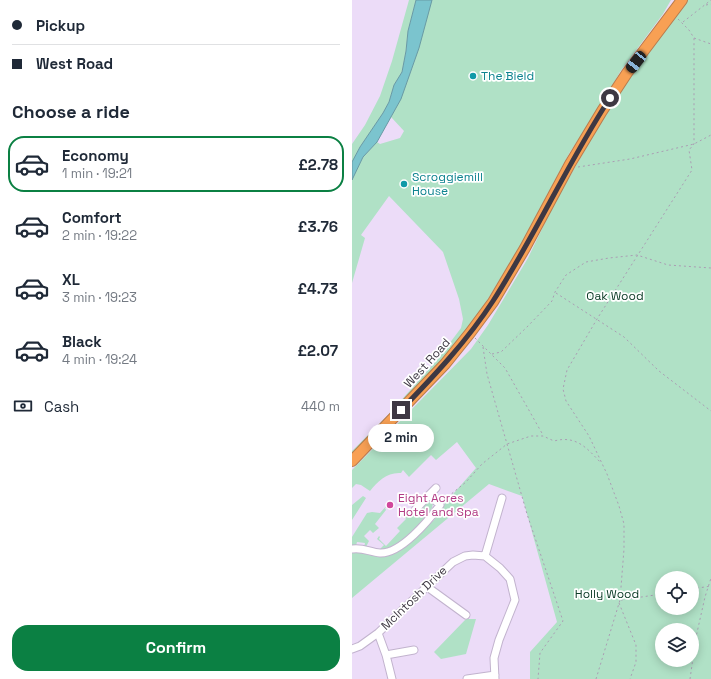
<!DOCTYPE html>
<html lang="en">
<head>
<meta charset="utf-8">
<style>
	body { margin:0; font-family:"Space Grotesk",sans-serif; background:#f2f2f3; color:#1f2937; height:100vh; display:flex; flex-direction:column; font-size:15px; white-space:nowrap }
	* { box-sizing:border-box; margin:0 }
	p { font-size:13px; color:#747a83 }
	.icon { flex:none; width:22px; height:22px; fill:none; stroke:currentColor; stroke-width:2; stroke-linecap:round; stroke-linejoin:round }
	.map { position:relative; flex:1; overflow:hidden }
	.details { display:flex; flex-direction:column; background:#fff; width:352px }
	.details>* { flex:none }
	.guide { display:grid; align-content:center; height:88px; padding:0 12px; background:#fff }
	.controls { position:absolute; left:303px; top:571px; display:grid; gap:8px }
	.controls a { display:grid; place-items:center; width:44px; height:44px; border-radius:50%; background:#fff; box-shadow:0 2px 10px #0003; font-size:20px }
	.end { position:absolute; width:18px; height:18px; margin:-9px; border:5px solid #3e3843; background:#fff; box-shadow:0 0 0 2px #fff }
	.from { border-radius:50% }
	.bubble { position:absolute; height:28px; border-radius:14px; background:#fff; box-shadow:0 2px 10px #0003; font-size:13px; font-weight:600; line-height:28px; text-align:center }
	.car { position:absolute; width:12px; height:24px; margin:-12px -6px; border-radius:5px; box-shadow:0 0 3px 1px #0007; background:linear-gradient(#222 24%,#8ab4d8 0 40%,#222 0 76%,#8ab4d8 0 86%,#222 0) }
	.guide b { display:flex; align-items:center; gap:14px; height:38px; font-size:15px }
	.guide b+b { border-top:1px solid #e0e1e3 }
	.guide i { width:10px; height:10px; background:#1f2937 }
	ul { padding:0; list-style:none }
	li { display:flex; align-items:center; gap:12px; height:56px; margin:0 8px 6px; padding:0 4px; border:2px solid transparent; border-radius:16px }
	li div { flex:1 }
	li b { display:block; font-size:15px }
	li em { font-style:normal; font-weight:600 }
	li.on { border-color:#0b8043 }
	li>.icon { width:36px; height:36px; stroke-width:1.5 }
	h2 { padding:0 12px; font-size:18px; line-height:48px }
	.pay { display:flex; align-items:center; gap:10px; height:44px; padding:0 12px; font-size:15px }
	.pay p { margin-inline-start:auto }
	.button { display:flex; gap:8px; margin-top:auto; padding:8px 12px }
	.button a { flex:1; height:46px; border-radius:16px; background:#0b8043; color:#fff; font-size:16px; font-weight:600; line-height:46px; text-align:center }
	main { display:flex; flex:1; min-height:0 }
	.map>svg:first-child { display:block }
</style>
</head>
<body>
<main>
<section class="details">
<div class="guide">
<b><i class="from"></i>Pickup</b>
<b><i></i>West Road</b>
</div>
<h2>Choose a ride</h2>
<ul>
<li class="on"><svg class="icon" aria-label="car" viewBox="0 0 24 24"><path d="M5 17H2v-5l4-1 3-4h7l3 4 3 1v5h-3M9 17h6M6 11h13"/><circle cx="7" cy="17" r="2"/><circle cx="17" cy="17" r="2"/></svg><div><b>Economy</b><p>1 min · 19:21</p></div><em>£2.78</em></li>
<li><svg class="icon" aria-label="car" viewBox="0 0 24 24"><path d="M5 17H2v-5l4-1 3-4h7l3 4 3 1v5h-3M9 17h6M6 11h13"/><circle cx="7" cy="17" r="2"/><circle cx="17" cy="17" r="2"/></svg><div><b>Comfort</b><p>2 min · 19:22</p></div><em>£3.76</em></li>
<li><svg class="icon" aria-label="car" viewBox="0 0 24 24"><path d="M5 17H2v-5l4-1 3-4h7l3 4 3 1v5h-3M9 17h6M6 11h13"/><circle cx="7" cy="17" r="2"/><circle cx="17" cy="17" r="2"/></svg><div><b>XL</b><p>3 min · 19:23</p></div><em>£4.73</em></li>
<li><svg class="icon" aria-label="car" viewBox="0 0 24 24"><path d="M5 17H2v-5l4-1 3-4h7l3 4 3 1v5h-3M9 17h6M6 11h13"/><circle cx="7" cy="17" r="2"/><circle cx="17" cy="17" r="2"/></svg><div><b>Black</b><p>4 min · 19:24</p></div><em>£2.07</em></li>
</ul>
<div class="pay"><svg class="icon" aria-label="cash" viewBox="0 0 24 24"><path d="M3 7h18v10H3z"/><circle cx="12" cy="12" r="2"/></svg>Cash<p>440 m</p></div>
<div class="button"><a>Confirm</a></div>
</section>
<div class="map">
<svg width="359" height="679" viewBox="0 0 359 679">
	<rect width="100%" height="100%" fill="#ecdcf8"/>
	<path fill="#b0e1c6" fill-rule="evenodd" d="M57,0H64L56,31L54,51L50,72L42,85L37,102L31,113L8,147L0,162V144L13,125L28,96L40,61Z
		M79,0H319L311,14L268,72L247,109L218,152L168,246L130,309V311L102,348L0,456V451L36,415L85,360L109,328L111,319L107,299L91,252L37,196L9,235L13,238L0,283V180L11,157L25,142L28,144L48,138L52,131L39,117C59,80 69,40 79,0Z
		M330,0H359V679H178V652L205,622L170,496L137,484L0,598V552L7,551L32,554L67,533L82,520L94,502L124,468L105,442L84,460L79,455L57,477L51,470L49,473C35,472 26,481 18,491L9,485L4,484L0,488V470L119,349L136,325L176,258L202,204L254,113L300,41ZM310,578H340V608H310ZM310,630H340V660H310Z
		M11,496L14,498L0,520V505Z
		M77,498L81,503L80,508C68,525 49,549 27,550L32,545L25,539L27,536L28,537L27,539L34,546L48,531L45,528L54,519L52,516L56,512H63Z
		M36,504H37L33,508L34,510L23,524L27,528L21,533L18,530L12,536L17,541L14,547H12L13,543L5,542L4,546L0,547V537L15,513L20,512L28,513Z
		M114,619H124L114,654L89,659L82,652Z"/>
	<path fill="#7bc4ce" stroke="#699aa4" d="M64,0H80L67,48L49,99L25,142L11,157L0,180V162L8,147L31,113L37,102L42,85L50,72L54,51L56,31Z"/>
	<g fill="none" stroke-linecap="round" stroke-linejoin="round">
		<defs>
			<path id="minor" d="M77,495L84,488
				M0,549C10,547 18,552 28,553C49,554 77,520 88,505L77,495L63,510
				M133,556L150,498
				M74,586L114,615
				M26,633L34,655L40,679
				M0,649L8,646L26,633L101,562L113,556L121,555L133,556L148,568L158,579L163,600L147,640L142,658L143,679
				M34,655L62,650
				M115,679L143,675"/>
			<path id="highway" d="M0,461L93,364L118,333L141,302L173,248L218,164L250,111L275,73L330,0"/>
		</defs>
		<use href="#minor" stroke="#c2b3ce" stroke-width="9"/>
		<use href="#highway" stroke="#b77c4e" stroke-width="12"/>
		<path stroke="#aa9db3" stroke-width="1" stroke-dasharray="2 3" stroke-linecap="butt" d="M354,5L359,4
			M326,19L337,30L342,38L359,44
			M331,22L359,0
			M226,167L278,159L342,144L359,135
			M204,293L272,337L307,371L359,411
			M123,338L153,368L191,435
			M131,347L135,374L175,514L211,621L188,653L186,679
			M140,354L149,352L176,326L200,301L203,292L214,275L234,262L257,258L285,255L316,265L359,268
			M92,500L114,482L130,464L155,444L179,436H191L202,441C224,435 235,448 249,463
			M340,589L359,586
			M269,600L310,594
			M267,603L284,645V662L278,679
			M244,679L268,600L272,549V524L267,506L255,474L237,436L214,401L211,389L215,370L245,319L340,170L337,150L342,144V38
			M338,679L344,637L353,597L359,578"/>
		<use href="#minor" stroke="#fff" stroke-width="7"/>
		<use href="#highway" stroke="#f8a054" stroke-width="10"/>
	</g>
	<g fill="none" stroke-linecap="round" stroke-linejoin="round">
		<path stroke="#3e3843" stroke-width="5" d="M49,410C82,376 115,341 141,301C183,236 215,164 258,98"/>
	</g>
	<g fill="#0f9aa8" stroke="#fff" stroke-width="1.5">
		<circle cx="121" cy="76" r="4"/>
		<circle cx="52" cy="184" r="4"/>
	</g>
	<circle fill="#d1479c" stroke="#fff" stroke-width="1.5" cx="38" cy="505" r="4"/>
	<g text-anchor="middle" stroke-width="3.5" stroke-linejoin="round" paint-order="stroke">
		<g font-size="12" fill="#0d838f" stroke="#fff" text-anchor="start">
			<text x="129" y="80">The Bield</text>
			<text x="60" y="181">Scroggiemill<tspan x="60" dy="14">House</tspan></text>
		</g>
		<g font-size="12" fill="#0b3b26" stroke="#fff">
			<text x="263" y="300">Oak Wood</text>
			<text x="255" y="598">Holly Wood</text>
		</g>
		<g font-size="12" fill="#3e3843" stroke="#fff">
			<text transform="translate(75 363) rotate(-48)" y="4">West Road</text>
			<text transform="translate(62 598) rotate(-44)" y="4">McIntosh Drive</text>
		</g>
		<g font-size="12" fill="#b23c85" stroke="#fff" text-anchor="start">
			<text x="46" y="502">Eight Acres<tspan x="46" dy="14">Hotel and Spa</tspan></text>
		</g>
	</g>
</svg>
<div class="controls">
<a><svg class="icon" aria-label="locate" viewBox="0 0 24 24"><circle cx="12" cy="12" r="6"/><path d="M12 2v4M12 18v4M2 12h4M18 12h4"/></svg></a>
<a><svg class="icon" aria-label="layers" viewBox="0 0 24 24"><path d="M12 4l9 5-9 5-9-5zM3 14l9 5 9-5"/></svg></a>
</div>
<i class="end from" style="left:258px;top:98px"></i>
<i class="end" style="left:49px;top:410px"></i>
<div class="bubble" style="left:16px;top:424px;width:66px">2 min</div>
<i class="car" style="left:284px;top:62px;rotate:218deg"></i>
</div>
</main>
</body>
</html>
